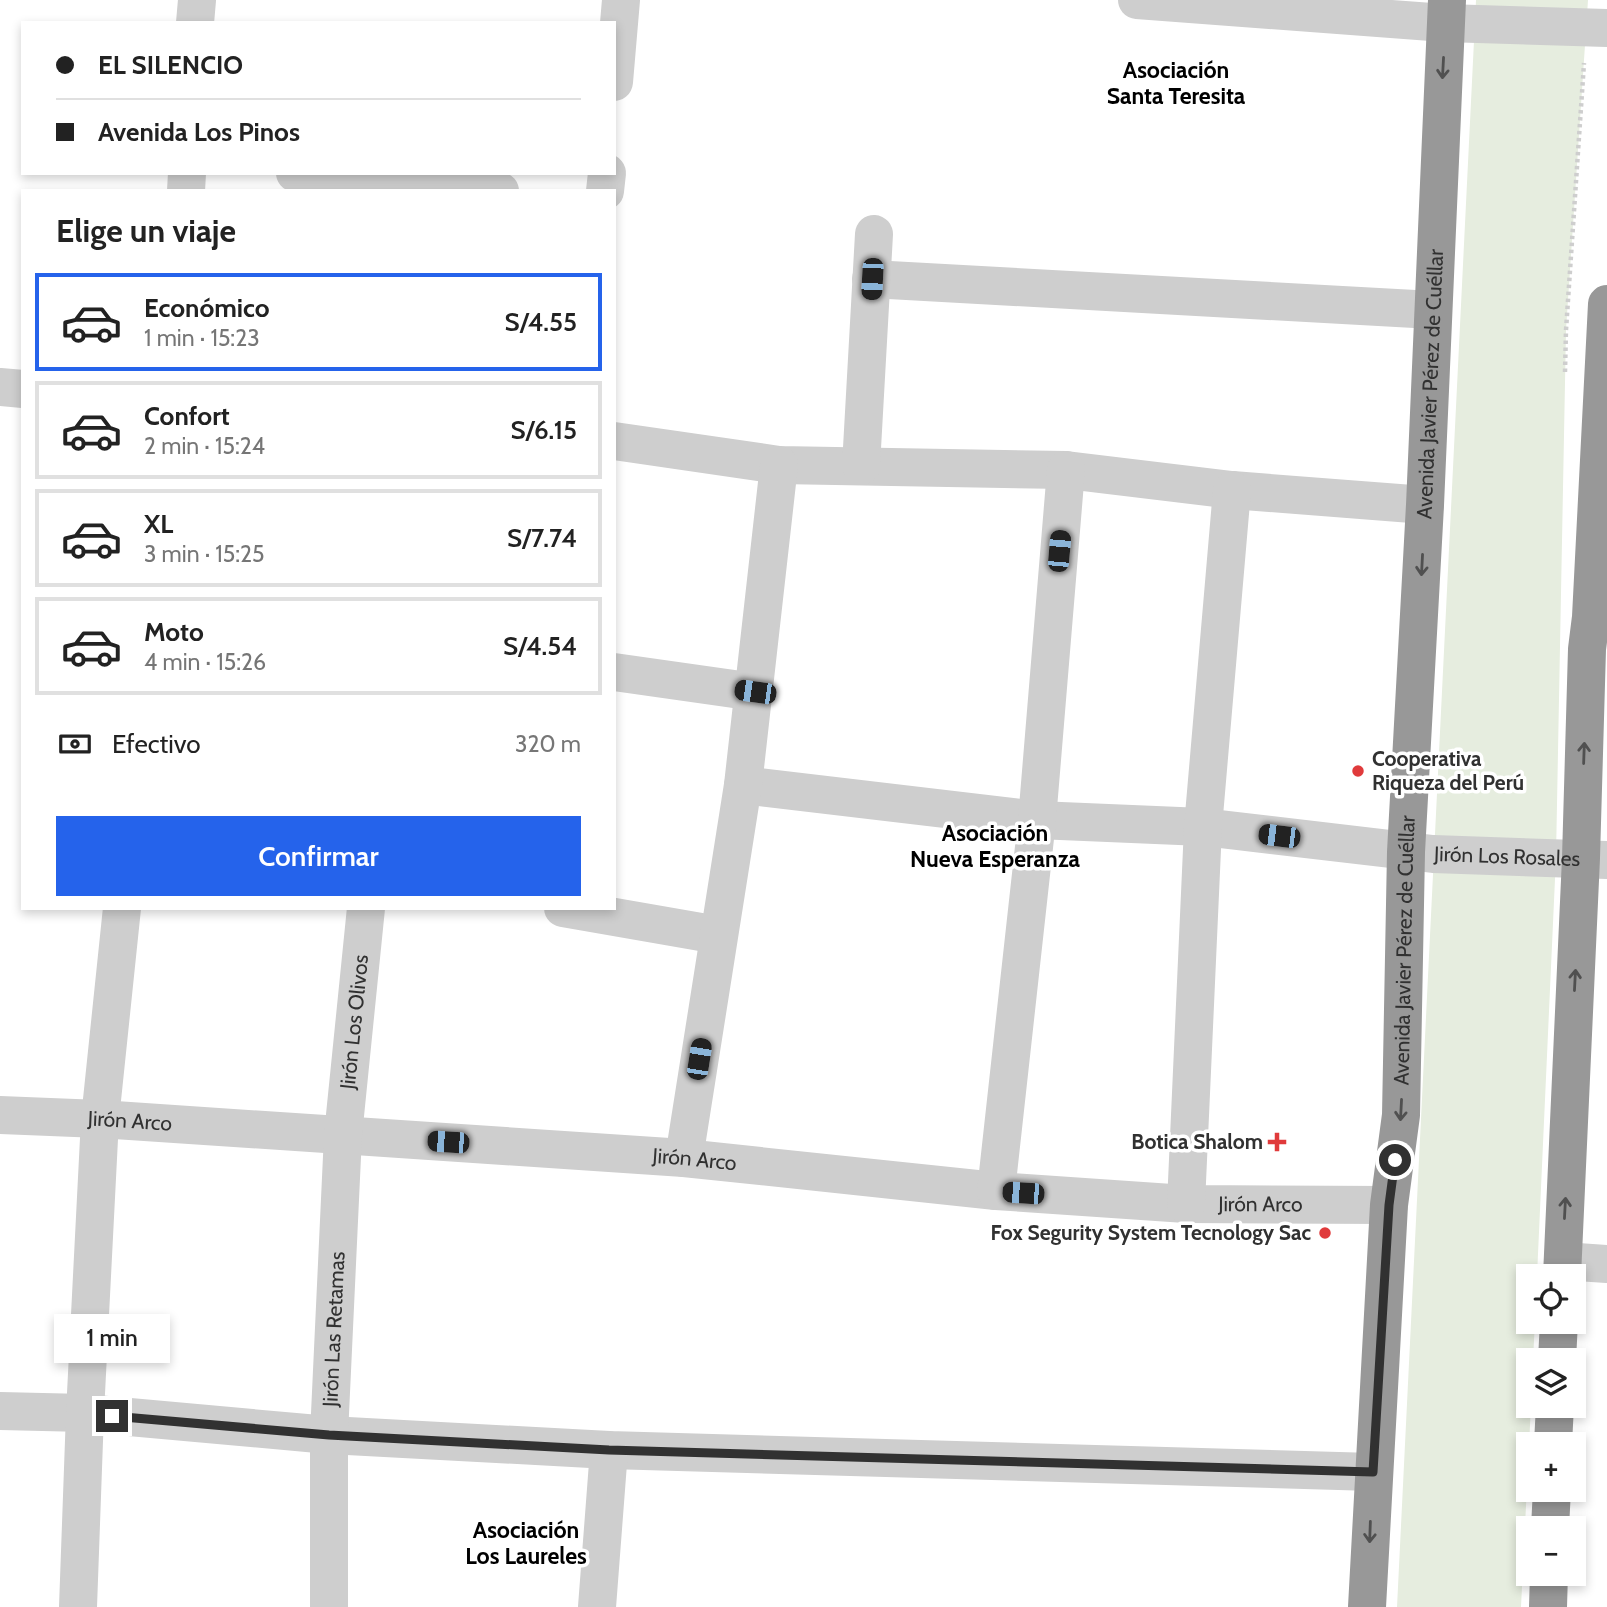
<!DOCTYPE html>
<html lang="es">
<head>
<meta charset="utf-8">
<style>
	body { margin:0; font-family:Cabin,sans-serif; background:#f6f6f6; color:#222; height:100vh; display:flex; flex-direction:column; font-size:26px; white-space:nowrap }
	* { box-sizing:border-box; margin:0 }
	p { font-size:23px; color:#767676 }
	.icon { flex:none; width:38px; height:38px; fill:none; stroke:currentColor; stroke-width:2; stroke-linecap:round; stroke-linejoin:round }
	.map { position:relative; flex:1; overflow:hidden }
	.details { position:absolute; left:21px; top:189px; width:595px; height:721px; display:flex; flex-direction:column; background:#fff; border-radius:0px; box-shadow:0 4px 10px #0003 }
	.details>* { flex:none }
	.banner { position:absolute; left:21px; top:21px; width:595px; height:154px; border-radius:0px; box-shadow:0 4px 10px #0003; display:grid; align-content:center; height:154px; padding:0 35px; background:#fff }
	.buttons { position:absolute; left:1516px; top:1264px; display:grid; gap:14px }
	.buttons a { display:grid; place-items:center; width:70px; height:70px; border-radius:0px; background:#fff; box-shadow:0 4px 10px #0003; font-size:35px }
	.end { position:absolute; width:32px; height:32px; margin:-16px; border:9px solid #313131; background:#fff; box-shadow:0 0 0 4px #fff }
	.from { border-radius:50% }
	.bubble { position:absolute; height:49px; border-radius:0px; background:#fff; box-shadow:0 4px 10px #0003; font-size:23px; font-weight:600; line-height:49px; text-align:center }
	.car { position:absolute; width:21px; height:42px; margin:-21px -10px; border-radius:9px; box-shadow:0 0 5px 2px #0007; background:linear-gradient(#222 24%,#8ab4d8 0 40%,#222 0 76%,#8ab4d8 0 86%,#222 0) }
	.banner b { display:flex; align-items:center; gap:24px; height:66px; font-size:26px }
	.banner b+b { border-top:2px solid #e0e0e0 }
	.banner i { width:18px; height:18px; background:#222 }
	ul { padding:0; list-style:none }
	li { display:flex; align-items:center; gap:21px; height:98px; margin:0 14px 10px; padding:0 21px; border:4px solid #e0e0e0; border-radius:0px }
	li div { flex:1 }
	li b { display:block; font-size:26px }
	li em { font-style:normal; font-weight:600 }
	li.current { border-color:#2563eb }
	li>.icon { width:63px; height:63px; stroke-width:1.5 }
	h2 { padding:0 35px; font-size:32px; line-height:84px }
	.pay { display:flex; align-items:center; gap:18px; height:77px; padding:0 35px; font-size:26px }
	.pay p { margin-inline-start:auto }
	.action { display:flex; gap:14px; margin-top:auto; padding:14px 35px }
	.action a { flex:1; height:80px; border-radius:0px; background:#2563eb; color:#fff; font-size:28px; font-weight:600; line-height:80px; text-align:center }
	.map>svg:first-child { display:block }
</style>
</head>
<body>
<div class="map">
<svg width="1607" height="1607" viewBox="0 0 1607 1607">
	<rect width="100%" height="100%" fill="#fff"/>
	<path fill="#e6eddf" d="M1476,0H1588L1566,330L1556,857L1537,1276H1528V1321H1535L1533,1360H1528V1405H1531L1521,1607H1397Z"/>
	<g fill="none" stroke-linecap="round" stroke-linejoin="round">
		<path stroke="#cecece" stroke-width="4.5" stroke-dasharray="3.5 3.5" stroke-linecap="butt" d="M1565,372L1566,330L1584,63"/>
		<g stroke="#cecece" stroke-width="38">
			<path d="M1137,0L1445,23L1607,28"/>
			<path d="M195,23L197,0"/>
			<path d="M614,82L621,0"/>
			<path d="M295,173L500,191"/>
			<path d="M186,191L187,173"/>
			<path d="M605,191L607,173"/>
			<path d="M871,279L1433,310"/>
			<path d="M0,387L23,389"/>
			<path d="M614,441L779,465L1066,470L1232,490L1425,505"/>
			<path d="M861,466L874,234"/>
			<path d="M614,672L755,692"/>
			<path id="s1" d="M743,785L1037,820L1203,827L1433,854L1607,860"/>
			<path d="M563,908L718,935"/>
			<path id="s2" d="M0,1115L100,1119L684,1158L996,1191L1186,1204L1389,1205"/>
			<path d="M684,1158L743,785L779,465"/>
			<path d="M996,1191L1037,820L1066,470"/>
			<path d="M1186,1204L1203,827L1232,490"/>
			<path d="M1563,1261L1607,1264"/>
			<path d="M0,1411L85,1413L329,1435L609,1450L1373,1472"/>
			<path d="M78,1607L85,1413L100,1119L122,908"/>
			<path id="s3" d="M329,1607V1435L343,1135L366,908"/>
			<path d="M597,1607L609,1450"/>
		</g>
		<g stroke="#989898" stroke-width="38">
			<path d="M1562,1276L1581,858L1587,649L1591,617L1607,304"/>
			<path d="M1557,1360L1559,1321"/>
			<path d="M1553,1444L1555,1405"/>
			<path d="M1550,1528L1552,1489"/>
			<path id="s4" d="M1367,1607L1389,1205L1401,1115L1406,852L1425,505L1447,0"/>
			<path d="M1548,1607L1549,1573"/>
		</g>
	</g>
	<defs><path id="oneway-shaft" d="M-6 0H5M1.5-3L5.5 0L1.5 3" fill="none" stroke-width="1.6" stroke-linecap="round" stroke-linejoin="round" transform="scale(1.75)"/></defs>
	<g stroke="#505050">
		<use href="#oneway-shaft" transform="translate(1443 68) rotate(93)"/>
		<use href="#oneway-shaft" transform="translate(1422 565) rotate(93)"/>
		<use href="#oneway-shaft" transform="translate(1584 753) rotate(-88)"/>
		<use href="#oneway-shaft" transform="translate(1575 980) rotate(-87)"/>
		<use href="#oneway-shaft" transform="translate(1401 1110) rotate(93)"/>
		<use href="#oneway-shaft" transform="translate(1565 1208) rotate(-87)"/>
		<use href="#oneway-shaft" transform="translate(1370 1532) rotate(92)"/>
	</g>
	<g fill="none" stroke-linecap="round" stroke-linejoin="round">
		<path stroke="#313131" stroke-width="9" d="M112,1416L329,1435L609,1450L1373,1472L1389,1205L1395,1160"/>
	</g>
	<g fill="#e03a3b" stroke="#fff" stroke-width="2.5">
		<circle cx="1358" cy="771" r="7"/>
		<path d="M1273.5 1131.5h7v7h7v7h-7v7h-7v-7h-7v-7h7z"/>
		<circle cx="1325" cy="1233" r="7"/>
	</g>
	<g text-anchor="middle" stroke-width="7" stroke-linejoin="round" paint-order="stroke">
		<g font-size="21" fill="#313131" stroke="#fff">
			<text dy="7" stroke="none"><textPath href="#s4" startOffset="1225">Avenida Javier Pérez de Cuéllar</textPath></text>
			<text dy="7" stroke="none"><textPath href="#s1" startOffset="768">Jirón Los Rosales</textPath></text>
			<text dy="7" stroke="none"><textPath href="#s4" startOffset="658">Avenida Javier Pérez de Cuéllar</textPath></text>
			<text dy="7" stroke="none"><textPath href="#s3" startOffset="586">Jirón Los Olivos</textPath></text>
			<text dy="7" stroke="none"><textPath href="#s2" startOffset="130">Jirón Arco</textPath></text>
			<text dy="7" stroke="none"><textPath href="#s2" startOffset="696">Jirón Arco</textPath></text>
			<text dy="7" stroke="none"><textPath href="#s2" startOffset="1264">Jirón Arco</textPath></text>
			<text dy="7" stroke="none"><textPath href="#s3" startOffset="278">Jirón Las Retamas</textPath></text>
		</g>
		<g font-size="21" font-weight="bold" fill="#313131" stroke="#fff" text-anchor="end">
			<text x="1372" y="766" text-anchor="start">Cooperativa<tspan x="1372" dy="24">Riqueza del Perú</tspan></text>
			<text x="1263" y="1149">Botica Shalom</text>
			<text x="1311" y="1240">Fox Segurity System Tecnology Sac</text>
		</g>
		<g font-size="23" font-weight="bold" fill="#000" stroke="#fff">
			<text x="1176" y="78">Asociación<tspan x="1176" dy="26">Santa Teresita</tspan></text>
			<text x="995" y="841">Asociación<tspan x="995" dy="26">Nueva Esperanza</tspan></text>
			<text x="526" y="1538">Asociación<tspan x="526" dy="26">Los Laureles</tspan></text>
		</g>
	</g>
</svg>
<div class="buttons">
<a><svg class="icon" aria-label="locate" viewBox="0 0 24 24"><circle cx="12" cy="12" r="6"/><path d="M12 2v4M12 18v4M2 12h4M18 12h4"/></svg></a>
<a><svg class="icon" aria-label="layers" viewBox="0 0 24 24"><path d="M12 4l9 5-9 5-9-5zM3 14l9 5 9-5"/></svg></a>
<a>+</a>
<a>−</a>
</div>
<i class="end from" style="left:1395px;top:1160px"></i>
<i class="end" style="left:112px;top:1416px"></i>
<div class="bubble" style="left:54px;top:1314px;width:116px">1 min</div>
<i class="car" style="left:872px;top:279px;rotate:183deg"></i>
<i class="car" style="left:1059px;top:551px;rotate:5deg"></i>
<i class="car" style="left:755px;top:692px;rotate:278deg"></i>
<i class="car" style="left:1279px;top:836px;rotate:277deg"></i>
<i class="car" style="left:699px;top:1059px;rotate:9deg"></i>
<i class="car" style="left:448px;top:1142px;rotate:274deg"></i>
<i class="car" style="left:1023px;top:1193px;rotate:274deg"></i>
<div class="banner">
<b><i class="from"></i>EL SILENCIO</b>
<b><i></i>Avenida Los Pinos</b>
</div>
<section class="details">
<h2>Elige un viaje</h2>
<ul>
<li class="current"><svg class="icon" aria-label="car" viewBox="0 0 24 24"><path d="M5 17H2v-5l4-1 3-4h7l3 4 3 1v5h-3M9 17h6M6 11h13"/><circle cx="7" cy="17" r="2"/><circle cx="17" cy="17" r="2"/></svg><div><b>Económico</b><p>1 min · 15:23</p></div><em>S/4.55</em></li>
<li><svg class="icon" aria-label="car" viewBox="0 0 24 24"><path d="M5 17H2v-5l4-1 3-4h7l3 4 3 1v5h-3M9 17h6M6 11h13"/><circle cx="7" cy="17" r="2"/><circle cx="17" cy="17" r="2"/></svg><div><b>Confort</b><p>2 min · 15:24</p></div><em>S/6.15</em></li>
<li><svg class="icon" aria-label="car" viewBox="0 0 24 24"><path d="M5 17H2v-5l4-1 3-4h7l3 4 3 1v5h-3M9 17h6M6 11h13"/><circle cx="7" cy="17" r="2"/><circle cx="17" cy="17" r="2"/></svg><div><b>XL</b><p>3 min · 15:25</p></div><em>S/7.74</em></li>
<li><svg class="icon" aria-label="car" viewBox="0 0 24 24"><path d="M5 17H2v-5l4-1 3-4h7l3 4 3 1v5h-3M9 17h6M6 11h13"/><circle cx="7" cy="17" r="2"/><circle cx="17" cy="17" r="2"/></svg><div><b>Moto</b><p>4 min · 15:26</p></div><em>S/4.54</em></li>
</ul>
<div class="pay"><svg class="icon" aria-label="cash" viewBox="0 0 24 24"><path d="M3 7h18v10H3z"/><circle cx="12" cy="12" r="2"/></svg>Efectivo<p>320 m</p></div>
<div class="action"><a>Confirmar</a></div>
</section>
</div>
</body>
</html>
